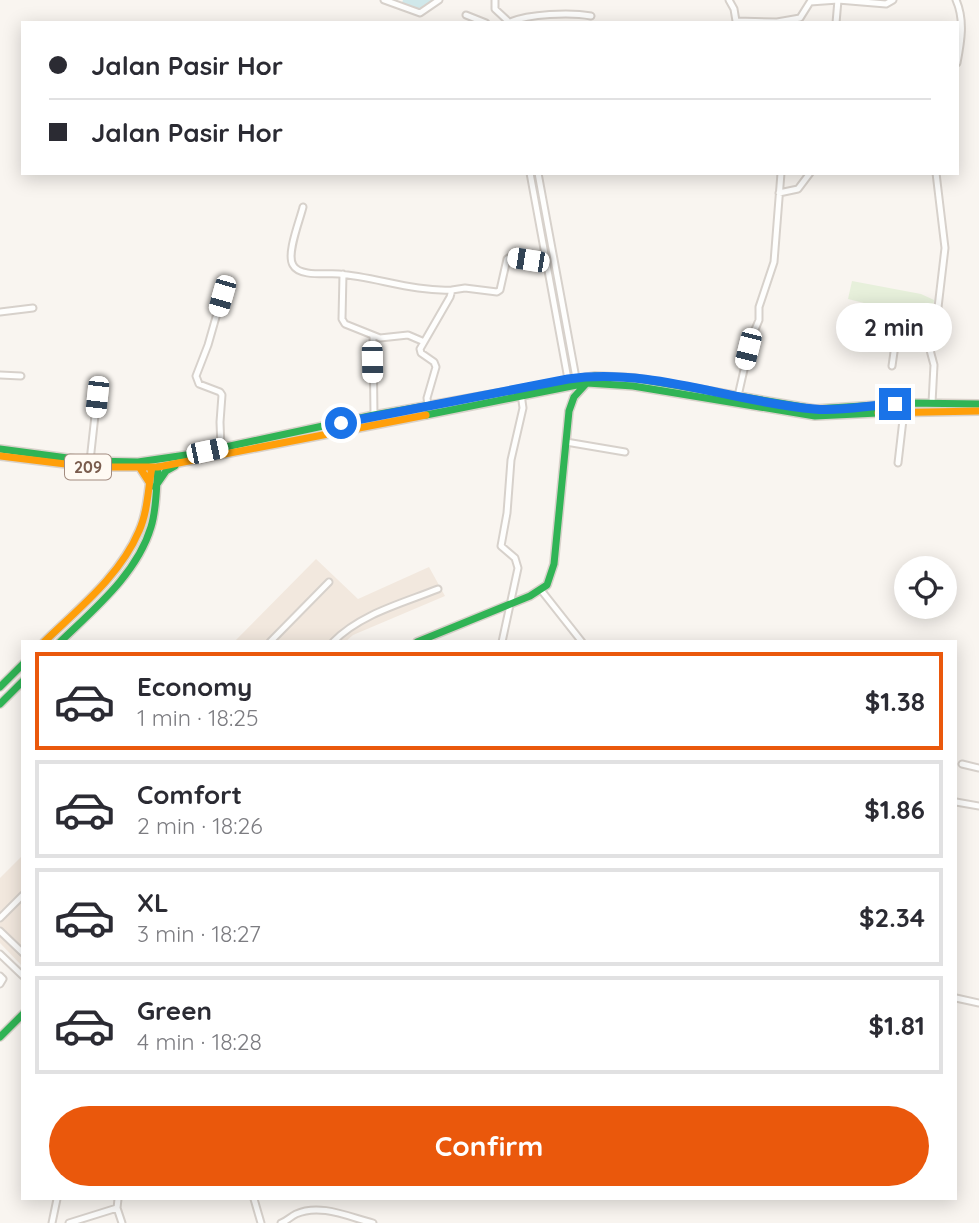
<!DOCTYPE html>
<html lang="en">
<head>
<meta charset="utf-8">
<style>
	body { margin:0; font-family:Quicksand,sans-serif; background:#f2f2f3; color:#2b2b33; height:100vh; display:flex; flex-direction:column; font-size:26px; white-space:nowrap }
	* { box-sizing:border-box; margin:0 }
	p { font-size:23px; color:#7c7c81 }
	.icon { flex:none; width:38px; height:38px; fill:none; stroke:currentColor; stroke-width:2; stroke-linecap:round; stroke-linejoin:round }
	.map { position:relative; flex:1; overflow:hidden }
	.details { position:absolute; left:21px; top:640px; width:936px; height:560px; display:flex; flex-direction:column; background:#fff; border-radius:0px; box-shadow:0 4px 18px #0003 }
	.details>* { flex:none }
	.banner { position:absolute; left:21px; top:21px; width:938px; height:154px; border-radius:0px; box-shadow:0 4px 18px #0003; display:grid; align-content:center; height:154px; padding:0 28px; background:#fff }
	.buttons { position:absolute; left:894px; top:556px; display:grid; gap:14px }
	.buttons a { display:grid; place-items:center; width:63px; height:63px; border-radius:50%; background:#fff; box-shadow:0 4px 18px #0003; font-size:35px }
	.end { position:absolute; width:32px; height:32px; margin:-16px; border:9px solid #1a73e8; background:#fff; box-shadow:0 0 0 4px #fff }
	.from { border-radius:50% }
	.bubble { position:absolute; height:49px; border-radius:24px; background:#fff; box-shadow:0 4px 18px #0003; font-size:23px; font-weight:700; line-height:49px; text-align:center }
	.car { position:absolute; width:21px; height:42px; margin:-21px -10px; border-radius:9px; box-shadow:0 0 5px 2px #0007; background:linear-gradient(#fff 24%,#345 0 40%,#fff 0 76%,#345 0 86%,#fff 0) }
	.banner b { display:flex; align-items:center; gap:24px; height:66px; font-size:26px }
	.banner b+b { border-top:2px solid #e1e1e2 }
	.banner i { width:18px; height:18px; background:#2b2b33 }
	ul { padding:12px 0 0; list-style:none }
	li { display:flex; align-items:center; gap:21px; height:98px; margin:0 14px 10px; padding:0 14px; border:4px solid #e1e1e2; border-radius:0px }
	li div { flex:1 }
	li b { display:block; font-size:26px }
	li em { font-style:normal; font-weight:700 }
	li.current { border-color:#ea580c }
	li>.icon { width:63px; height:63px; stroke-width:1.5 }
	.action { display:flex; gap:14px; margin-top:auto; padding:14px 28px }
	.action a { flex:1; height:80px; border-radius:42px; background:#ea580c; color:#fff; font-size:28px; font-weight:700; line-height:80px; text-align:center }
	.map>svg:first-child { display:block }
</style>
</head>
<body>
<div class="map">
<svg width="979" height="1223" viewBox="0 0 979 1223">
	<rect width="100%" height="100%" fill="#f9f5f0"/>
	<path fill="#f2e8de" d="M316,559L358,599L429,567L445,596L353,635L345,642H234Z
		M23,855V967L0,943V878Z"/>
	<path fill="#e7f0db" d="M852,281L921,294L934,300L931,327L927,336L865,320L868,304L848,299Z"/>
	<path fill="#d0e8ea" d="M403,0H434L417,11L401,5Z"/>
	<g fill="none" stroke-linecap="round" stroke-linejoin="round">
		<defs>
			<path id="street" d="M384,0L420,13L439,0
				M495,0V9L510,23
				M729,0L734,9L736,21L777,22L800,18L810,2L838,0
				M956,0C965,20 961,42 957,63
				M466,15L486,23
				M510,22C529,14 570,12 591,16
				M836,23L838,0L886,4L893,0
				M530,173L568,379
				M538,173L576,378
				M779,193L798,189L810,173
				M303,207C300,220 286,254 293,265C299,277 327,273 339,274C376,277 414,292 452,290L450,297L420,349L421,353L434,362L436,367L427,398L428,406
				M343,274L342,319L345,324L380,338L408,335L422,341
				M452,290L465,288L497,292L500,290L507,259L510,257L547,263
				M0,312L33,308
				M864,323L932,338
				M373,336L374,415
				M892,366L897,331
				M0,375L21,376
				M738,396L751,339L759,320V307L774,262L781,173
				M932,403L934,365L930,350L937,316L945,248L936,173
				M566,442L625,452
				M221,448L220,422L222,395L220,392L199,384L196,376L208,345L222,296
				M90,461L97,397
				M898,463L904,411
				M541,590L582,642
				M270,642L329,582
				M333,642C360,614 403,603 438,589
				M502,642L518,568L515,558L501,546L507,513L511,460L523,408L521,394
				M962,764L979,768
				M956,802L979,806
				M0,918L23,895
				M0,931L23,953
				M0,954L23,976
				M0,976L3,979L0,984
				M956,998L979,1003
				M118,1199L117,1208L122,1223
				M254,1199L261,1223
				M52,1223L57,1199
				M69,1223L117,1208
				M281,1223C287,1221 290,1217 296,1214C320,1203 349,1217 373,1223"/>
			<path id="fast" d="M569,411L574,397L585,385
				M426,415L587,383L633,386L815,416L878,413
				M0,449L90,461L138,462L193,454L374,415L595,376L633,378L815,409L909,403L979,404
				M155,487L166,471L175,466
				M60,642C94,609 137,574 151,527C157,508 156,487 158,467
				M417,642L530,596L547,585L554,564L569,411
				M0,687L23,664
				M0,704L23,681
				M0,1037L23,1014"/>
			<path id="slow" d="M878,413L979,411
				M0,456L90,467H158L426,415
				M140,468L149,482
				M44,642C78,609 120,576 139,531C148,511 148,488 152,467"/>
		</defs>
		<use href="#street" stroke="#d7d1cb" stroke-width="9"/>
		<use href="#fast" stroke="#d9d2cb" stroke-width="10"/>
		<use href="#slow" stroke="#d9d2cb" stroke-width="10"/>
		<use href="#street" stroke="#fefefd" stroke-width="5"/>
		<use href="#fast" stroke="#30b455" stroke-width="7"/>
		<use href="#slow" stroke="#ff9f0a" stroke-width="7"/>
	</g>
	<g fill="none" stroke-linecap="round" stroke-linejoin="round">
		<path stroke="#1a73e8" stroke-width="9" d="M341,423L568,379C651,367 732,402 814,409C840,412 868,405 895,404"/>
	</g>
	<g text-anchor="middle" stroke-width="5" stroke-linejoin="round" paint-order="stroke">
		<rect fill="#fffaf3" stroke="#a28b7f" stroke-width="2" x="65" y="454.5" width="46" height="25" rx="5"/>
		<g font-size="16" font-weight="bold" fill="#7a5c4d">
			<text x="88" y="473">209</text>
		</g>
	</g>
</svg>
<div class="buttons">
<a><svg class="icon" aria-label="locate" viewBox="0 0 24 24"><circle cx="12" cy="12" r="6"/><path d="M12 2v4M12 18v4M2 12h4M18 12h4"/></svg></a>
</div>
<i class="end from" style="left:341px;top:423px"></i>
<i class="end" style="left:895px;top:404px"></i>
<div class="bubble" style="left:836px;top:303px;width:116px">2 min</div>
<i class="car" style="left:528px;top:260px;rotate:279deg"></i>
<i class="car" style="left:222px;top:296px;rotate:196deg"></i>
<i class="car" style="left:748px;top:349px;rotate:194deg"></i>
<i class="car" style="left:372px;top:362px;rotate:179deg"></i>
<i class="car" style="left:97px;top:397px;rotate:186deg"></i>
<i class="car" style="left:207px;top:451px;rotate:78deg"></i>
<div class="banner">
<b><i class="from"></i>Jalan Pasir Hor</b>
<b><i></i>Jalan Pasir Hor</b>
</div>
<section class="details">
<ul>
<li class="current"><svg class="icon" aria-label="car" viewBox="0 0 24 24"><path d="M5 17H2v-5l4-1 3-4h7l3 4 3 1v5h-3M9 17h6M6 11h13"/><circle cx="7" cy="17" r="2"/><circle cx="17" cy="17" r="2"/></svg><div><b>Economy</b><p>1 min · 18:25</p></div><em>$1.38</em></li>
<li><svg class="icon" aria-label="car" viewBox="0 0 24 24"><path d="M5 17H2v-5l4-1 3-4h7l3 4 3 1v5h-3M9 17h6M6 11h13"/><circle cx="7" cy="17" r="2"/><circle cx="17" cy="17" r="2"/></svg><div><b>Comfort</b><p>2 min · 18:26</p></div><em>$1.86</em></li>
<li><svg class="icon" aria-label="car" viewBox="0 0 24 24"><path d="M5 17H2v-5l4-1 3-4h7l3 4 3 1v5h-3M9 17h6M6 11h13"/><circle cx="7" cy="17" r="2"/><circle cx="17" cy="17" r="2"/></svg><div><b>XL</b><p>3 min · 18:27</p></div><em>$2.34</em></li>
<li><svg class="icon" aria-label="car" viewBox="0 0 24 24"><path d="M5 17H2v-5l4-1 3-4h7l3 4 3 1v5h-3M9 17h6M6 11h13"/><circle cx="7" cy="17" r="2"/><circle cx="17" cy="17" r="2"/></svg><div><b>Green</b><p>4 min · 18:28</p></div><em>$1.81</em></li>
</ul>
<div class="action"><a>Confirm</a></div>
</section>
</div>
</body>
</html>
